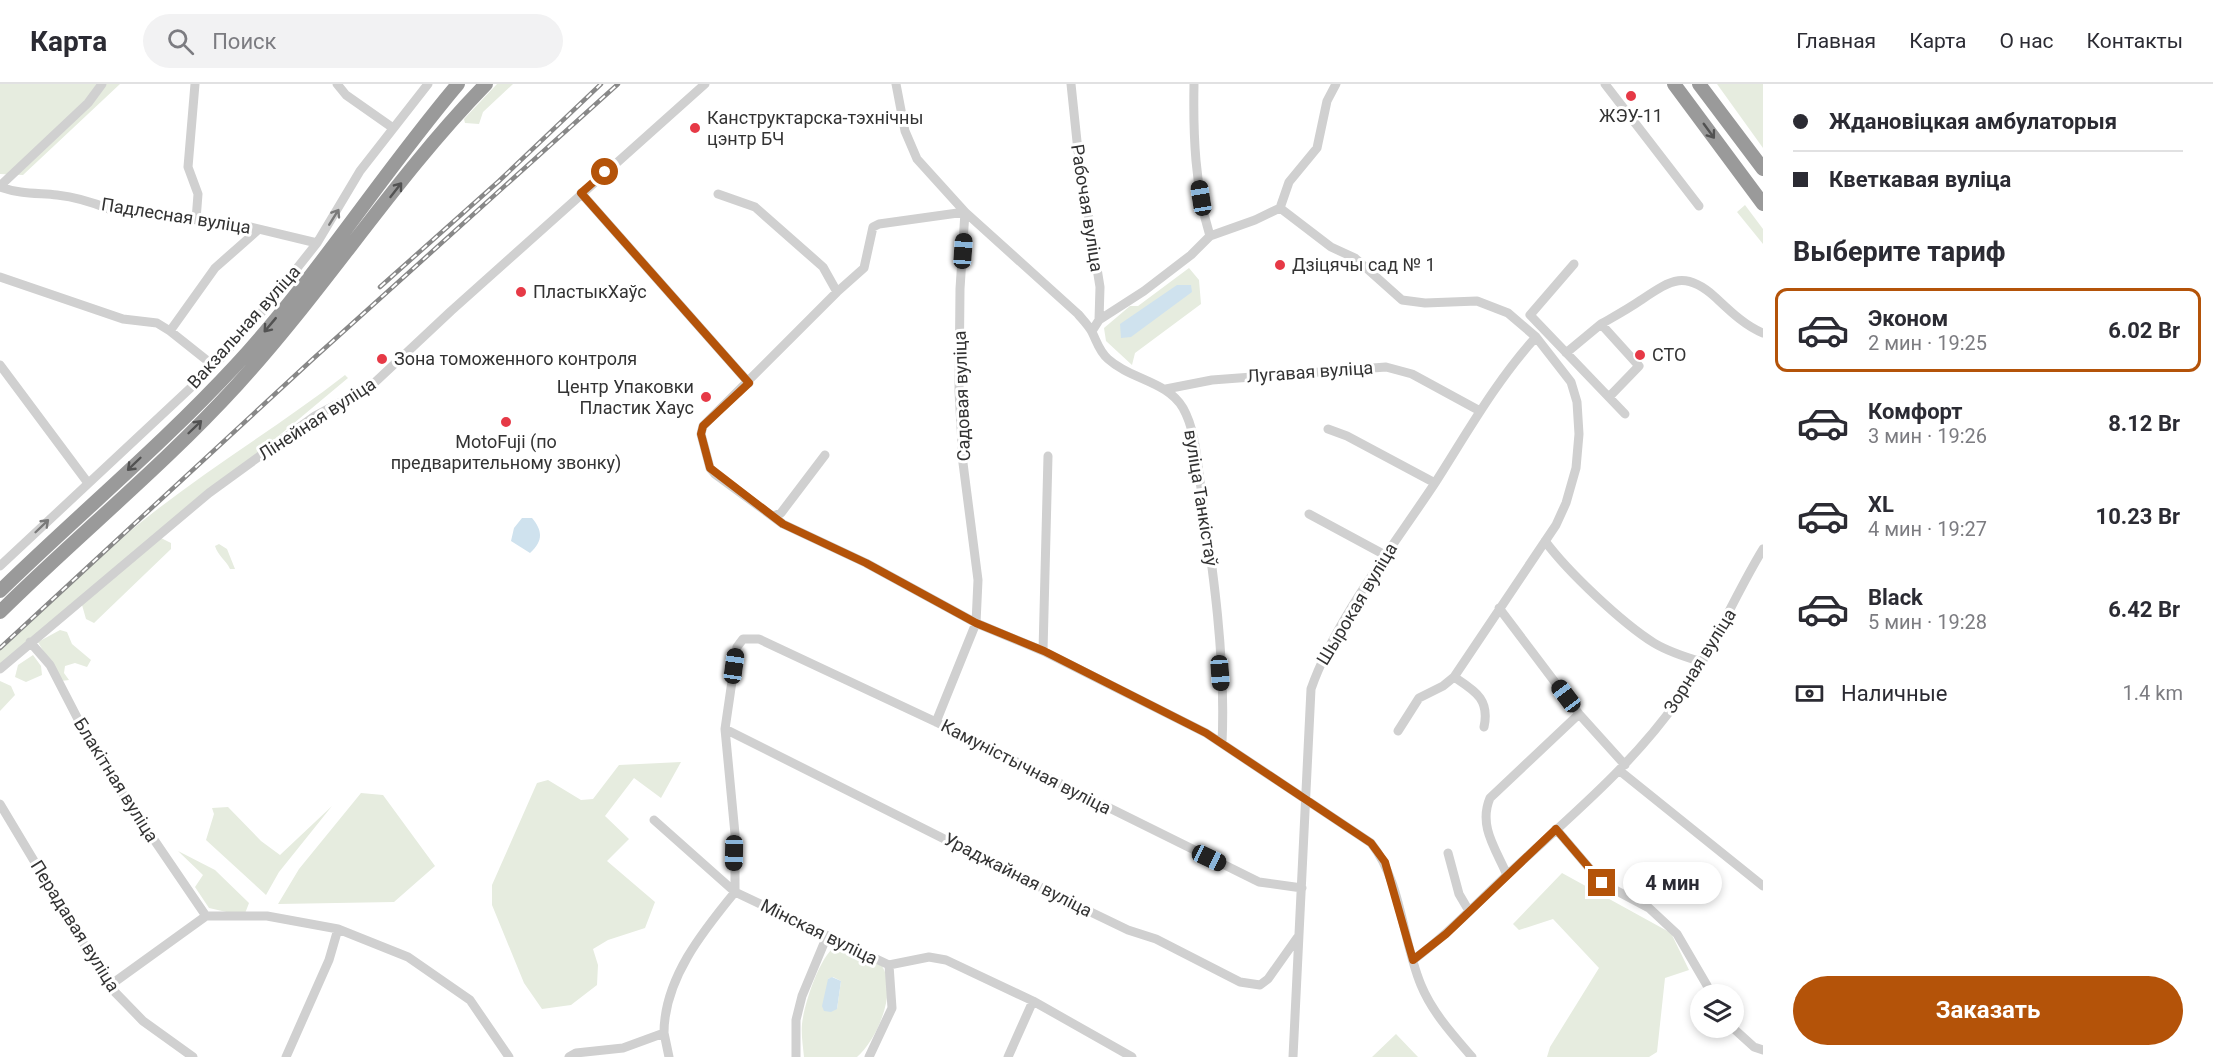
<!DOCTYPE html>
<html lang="ru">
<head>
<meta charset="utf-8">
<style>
	body { margin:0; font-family:Roboto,sans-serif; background:#f2f2f3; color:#2b2b33; height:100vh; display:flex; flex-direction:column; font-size:22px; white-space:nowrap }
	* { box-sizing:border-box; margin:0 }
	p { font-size:20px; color:#7c7c81 }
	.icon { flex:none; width:33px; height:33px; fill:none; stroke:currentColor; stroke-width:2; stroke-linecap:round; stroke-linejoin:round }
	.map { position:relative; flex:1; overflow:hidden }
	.sheet { display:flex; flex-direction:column; background:#fff; width:450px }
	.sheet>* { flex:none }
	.guide { display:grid; align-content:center; height:132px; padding:0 30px; background:#fff }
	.tools { position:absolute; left:1690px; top:900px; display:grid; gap:12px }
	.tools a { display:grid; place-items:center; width:54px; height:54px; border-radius:50%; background:#fff; box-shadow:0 3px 9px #0003; font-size:30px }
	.end { position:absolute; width:27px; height:27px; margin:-14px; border:8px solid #b45309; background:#fff; box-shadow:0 0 0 3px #fff }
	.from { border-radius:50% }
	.bubble { position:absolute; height:42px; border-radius:21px; background:#fff; box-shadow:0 3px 9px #0003; font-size:20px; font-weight:700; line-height:42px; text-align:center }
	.car { position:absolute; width:18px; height:36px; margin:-18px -9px; border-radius:8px; box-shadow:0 0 4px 2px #0007; background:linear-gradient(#222 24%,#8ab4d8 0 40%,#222 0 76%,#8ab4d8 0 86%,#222 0) }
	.guide b { display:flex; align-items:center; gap:21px; height:57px; font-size:22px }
	.guide b+b { border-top:2px solid #e1e1e2 }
	.guide i { width:15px; height:15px; background:#2b2b33 }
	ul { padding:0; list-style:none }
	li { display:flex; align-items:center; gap:18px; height:84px; margin:0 12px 9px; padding:0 18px; border:3px solid transparent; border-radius:12px }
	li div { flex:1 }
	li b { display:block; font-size:22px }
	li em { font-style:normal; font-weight:700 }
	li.selected { border-color:#b45309 }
	li>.icon { width:54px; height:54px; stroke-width:1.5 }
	h2 { padding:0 30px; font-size:27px; line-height:72px }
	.pay { display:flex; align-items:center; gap:15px; height:66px; padding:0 30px; font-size:22px }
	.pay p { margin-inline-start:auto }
	.primary-button { display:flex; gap:12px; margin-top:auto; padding:12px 30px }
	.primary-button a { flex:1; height:69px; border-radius:36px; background:#b45309; color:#fff; font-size:24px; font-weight:700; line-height:69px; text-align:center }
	header { display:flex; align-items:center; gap:36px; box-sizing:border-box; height:84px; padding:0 30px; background:#fff; border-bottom:2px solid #e1e1e2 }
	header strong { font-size:28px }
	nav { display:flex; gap:33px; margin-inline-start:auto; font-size:21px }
	.search { width:420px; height:54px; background:#f2f2f3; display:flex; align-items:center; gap:15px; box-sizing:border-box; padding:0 21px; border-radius:33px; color:#7c7c81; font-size:22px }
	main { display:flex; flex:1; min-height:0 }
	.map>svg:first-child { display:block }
</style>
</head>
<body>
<header>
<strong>Карта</strong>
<div class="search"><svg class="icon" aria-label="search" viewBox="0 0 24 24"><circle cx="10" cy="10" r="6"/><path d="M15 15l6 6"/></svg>Поиск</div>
<nav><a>Главная</a><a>Карта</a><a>О нас</a><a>Контакты</a></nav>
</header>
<main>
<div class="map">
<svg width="1763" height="973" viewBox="0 0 1763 973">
	<rect width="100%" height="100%" fill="#fff"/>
	<path fill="#e6ecdf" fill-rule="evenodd" d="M0,0H120L23,91L0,90Z
		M497,0H513L483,28L479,40L465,39L464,35Z
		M1717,0H1763V64Z
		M1745,121L1763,145V160L1737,128Z
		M1189,184L1199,196L1201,220L1135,269L1132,281L1106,257L1104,244L1130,222H1138Z
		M345,291L348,294L0,585V566C45,526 88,481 135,443C202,388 277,344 345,291Z
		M161,454L171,459V465L94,539L86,535L82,521Z
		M219,460L227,465L235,485H230C226,476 218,472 215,462Z
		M60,546L67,548L72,560L91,576L87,583L75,579L65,582L64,589L69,596L61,597L38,558Z
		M33,571L41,582L42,591L26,598L15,593L18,581Z
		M0,597L11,602L15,611L0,627Z
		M681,678L661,714L634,694L605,732L629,755L607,777L655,818L645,844L608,856L593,865L598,881L597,901L571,921L542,925L524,899L492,821V801L537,699L548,696L581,716L593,715L619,681Z
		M361,709L383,711L435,782L394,818L278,820L299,785Z
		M332,722L279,788L266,811L206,756L214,730L212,724L228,723L261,757L280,771Z
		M178,767L215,786L249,819L244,832L209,824L195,803L203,791Z
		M1562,789L1671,849L1689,886L1665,894L1657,968L1649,973H1547L1550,963L1599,884L1553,835L1519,846L1513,840Z
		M839,860L882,882C898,907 877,956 857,973H804C803,962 801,951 802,940C804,920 821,867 839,860ZM833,893L841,897L837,925L828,895Z
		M1396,950L1418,973H1372Z"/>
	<path fill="#cfe2ee" d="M1177,201H1191L1192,208L1131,253L1121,254L1120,240Z
		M522,434H532C543,447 543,457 530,469L511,457L514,444Z
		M832,893L841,897L837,925L831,928L824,927L822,922L828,895Z"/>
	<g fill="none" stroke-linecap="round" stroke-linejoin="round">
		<path stroke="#d0d0d0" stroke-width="9" d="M195,0L188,83L198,110L196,136
			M337,0L346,11L393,44
			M896,0L905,47L917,75L965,128L1078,230C1083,236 1089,242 1092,248C1097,258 1099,267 1108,275C1131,296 1167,297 1183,324C1196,347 1197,379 1201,404C1213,486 1226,576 1222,659
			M1071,0L1078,67L1100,203L1099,236L1092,247
			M1194,0C1193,51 1195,103 1210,152
			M1605,0L1699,122
			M0,102L88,19L102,0
			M0,103C19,110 37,109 57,111C75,113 92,118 109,125L246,142L317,159
			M581,109L749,299
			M718,110L755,123L823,183L837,208
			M1280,124L1331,163L1355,174L1402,216L1425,219L1477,217L1508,229L1536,253L1571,298L1577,318L1579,350L1576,384L1566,419L1556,441L1454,593L1443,602L1419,614L1398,647
			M1280,124L1289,98L1317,64L1327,17L1336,0
			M965,128L879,140L873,143L864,184L837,208L703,342L701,350L710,384L715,390L783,440L866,479L976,539L1043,567L1206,649L1371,759C1402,798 1402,856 1421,901C1432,928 1453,951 1472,973
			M1574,180L1530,231L1625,330
			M0,193L123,235L157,239L170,247L215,184L258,146
			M1099,236L1144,207L1191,171L1210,152L1255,136L1280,124
			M1601,240C1615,232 1628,225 1641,216C1671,196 1685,186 1715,213C1729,226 1745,242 1763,249
			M170,247L214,282
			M1566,269L1601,240L1639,282L1609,313
			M0,281L88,399
			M1166,305L1212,296L1386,283L1412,290L1480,327
			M1328,345L1347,352L1435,399
			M1309,430L1385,471
			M774,432L781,429L825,371
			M1545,457C1568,488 1622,539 1654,559C1669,568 1685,573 1702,578
			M0,482L214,282L267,222L317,159L360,87L428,0
			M1499,524L1579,630L1625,681
			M30,558L50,581L97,672L206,832
			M1043,567L1048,372
			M0,585L209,409L315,332L371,302L451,227L705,0
			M1454,593C1475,607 1490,615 1484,643
			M936,638L976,539L978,496L963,379L959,307L960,205L965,128
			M725,645L1072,819L1128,846L1156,855L1240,898L1260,901L1268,895L1297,854
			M1620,687L1763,802
			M0,720L109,902L143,937L193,973
			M654,736L735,808L889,881L929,873L946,876L1033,917L1132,973
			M1556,745L1602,799L1649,824L1677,850L1712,910
			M1448,769L1459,810L1469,827
			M1507,791C1496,765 1478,742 1490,714L1579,630
			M1413,876C1447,851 1476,820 1507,791C1567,735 1631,683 1678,616C1712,568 1733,514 1763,465
			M109,902L206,832H267L338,845L408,873L470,916L509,973
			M1733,944L1754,963L1763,966
			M664,949L669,973
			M286,973L329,876L338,845
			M569,973L576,969L623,964L664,949C664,895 703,847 735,808V750L725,645L737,563L743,555H759L936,638L1259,798L1302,804
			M796,973V936L802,912L827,852
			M869,973L892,924L889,881
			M1008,973L1033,917
			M1293,973L1311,605C1335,536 1394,461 1435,399C1467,349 1496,297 1536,253"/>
		<path stroke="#9a9a9a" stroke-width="14" d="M1674,0L1763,120
			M1699,0L1763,85
			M0,507C78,431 162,361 236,281C317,193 381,91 458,0
			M0,528C78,451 163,382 237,301C325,205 395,93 486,0"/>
		<defs>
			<path id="rail" d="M380,203L499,97L601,0
				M0,564L314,274L618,0"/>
		</defs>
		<use href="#rail" stroke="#888" stroke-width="4.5"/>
		<use href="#rail" stroke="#fff" stroke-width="2" stroke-dasharray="7" stroke-linecap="butt"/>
	</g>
	<defs><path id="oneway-shaft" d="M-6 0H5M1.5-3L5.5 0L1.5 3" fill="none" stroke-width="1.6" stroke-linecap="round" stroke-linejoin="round" transform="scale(1.5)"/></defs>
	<g stroke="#525252">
		<use href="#oneway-shaft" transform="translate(1709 47) rotate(54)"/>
		<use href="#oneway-shaft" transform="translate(396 106) rotate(-52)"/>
		<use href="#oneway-shaft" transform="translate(270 241) rotate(130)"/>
		<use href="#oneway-shaft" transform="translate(195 343) rotate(-44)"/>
		<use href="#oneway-shaft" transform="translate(134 380) rotate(136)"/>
	</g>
	<g stroke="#7a7a7a">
		<use href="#oneway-shaft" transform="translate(334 133) rotate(-58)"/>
		<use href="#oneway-shaft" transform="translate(42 442) rotate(-44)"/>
	</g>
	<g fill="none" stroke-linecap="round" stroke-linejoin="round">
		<path stroke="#b45309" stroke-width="8" d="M605,88L581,109L749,299L703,342L701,350L710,384L783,440L866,479L976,539L1044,567L1206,649L1371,759L1385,778L1413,876L1446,850L1556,745L1602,799"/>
	</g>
	<g fill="#e63946" stroke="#fff" stroke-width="2">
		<circle cx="1631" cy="12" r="6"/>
		<circle cx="695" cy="44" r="6"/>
		<circle cx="1280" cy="181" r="6"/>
		<circle cx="521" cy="208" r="6"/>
		<circle cx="1640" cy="271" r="6"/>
		<circle cx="382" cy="275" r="6"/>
		<circle cx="706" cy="313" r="6"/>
		<circle cx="506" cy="338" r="6"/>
	</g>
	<g text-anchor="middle" stroke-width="6" stroke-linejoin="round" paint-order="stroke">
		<g font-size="18" fill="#333" stroke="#fff" text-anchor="start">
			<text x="1631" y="38" text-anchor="middle">ЖЭУ-11</text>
			<text x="707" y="40">Канструктарска-тэхнічны<tspan x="707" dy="21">цэнтр БЧ</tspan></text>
			<text x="1292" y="187">Дзіцячы сад № 1</text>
			<text x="533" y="214">ПластыкХаўс</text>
			<text x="1652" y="277">СТО</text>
			<text x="394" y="281">Зона томоженного контроля</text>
			<text x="694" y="309" text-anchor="end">Центр Упаковки<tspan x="694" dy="21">Пластик Хаус</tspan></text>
			<text x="506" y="364" text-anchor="middle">MotoFuji (по<tspan x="506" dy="21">предварительному звонку)</tspan></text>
		</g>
		<g font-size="18" fill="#333" stroke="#fff">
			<text transform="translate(1087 124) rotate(81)" y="6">Рабочая вуліца</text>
			<text transform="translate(176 132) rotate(9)" y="6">Падлесная вуліца</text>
			<text transform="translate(244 243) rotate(-48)" y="6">Вакзальная вуліца</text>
			<text transform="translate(1310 288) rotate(-4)" y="6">Лугавая вуліца</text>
			<text transform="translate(962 312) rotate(-92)" y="6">Садовая вуліца</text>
			<text transform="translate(317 335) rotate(-33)" y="6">Лінейная вуліца</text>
			<text transform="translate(1201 414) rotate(81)" y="6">вуліца Танкістаў</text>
			<text transform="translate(1357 520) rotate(-59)" y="6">Шырокая вуліца</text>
			<text transform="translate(1700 577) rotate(-58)" y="6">Зорная вуліца</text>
			<text transform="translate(1026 683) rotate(27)" y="6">Камуністычная вуліца</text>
			<text transform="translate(116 696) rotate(58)" y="6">Блакітная вуліца</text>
			<text transform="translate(1018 791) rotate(27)" y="6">Ураджайная вуліца</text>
			<text transform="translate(75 842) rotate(58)" y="6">Перадавая вуліца</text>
			<text transform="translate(819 848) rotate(26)" y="6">Мінская вуліца</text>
		</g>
	</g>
</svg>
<div class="tools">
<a><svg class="icon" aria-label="layers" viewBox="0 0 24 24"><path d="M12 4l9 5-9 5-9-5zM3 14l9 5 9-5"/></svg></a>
</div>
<i class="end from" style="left:605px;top:88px"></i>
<i class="end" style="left:1602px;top:799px"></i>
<div class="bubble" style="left:1623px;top:778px;width:99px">4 мин</div>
<i class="car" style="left:1201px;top:114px;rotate:351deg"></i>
<i class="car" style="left:963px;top:167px;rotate:4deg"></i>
<i class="car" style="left:734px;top:582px;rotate:8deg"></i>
<i class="car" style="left:1220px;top:589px;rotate:176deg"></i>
<i class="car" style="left:1566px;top:612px;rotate:323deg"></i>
<i class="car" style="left:734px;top:769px;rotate:181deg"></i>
<i class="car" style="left:1209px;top:774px;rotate:115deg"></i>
</div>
<section class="sheet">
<div class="guide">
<b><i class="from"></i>Ждановіцкая амбулаторыя</b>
<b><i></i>Кветкавая вуліца</b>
</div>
<h2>Выберите тариф</h2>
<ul>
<li class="selected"><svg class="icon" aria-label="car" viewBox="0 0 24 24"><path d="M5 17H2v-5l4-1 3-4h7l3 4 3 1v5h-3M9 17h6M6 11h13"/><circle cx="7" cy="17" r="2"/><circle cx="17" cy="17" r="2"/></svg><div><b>Эконом</b><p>2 мин · 19:25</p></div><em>6.02 Br</em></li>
<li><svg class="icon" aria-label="car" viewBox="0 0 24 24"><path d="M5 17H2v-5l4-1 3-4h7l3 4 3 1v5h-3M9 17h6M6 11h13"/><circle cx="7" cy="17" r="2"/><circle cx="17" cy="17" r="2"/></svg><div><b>Комфорт</b><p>3 мин · 19:26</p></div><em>8.12 Br</em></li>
<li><svg class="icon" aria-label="car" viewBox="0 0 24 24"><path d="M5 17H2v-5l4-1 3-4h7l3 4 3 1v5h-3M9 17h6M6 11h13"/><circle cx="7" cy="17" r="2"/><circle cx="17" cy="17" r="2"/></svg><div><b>XL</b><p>4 мин · 19:27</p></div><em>10.23 Br</em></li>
<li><svg class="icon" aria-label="car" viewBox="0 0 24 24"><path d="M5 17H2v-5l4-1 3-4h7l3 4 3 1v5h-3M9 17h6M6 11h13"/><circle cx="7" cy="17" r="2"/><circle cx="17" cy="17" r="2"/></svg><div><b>Black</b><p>5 мин · 19:28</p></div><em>6.42 Br</em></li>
</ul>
<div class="pay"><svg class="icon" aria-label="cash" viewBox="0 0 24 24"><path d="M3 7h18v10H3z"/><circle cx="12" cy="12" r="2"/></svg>Наличные<p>1.4 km</p></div>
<div class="primary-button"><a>Заказать</a></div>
</section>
</main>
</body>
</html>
